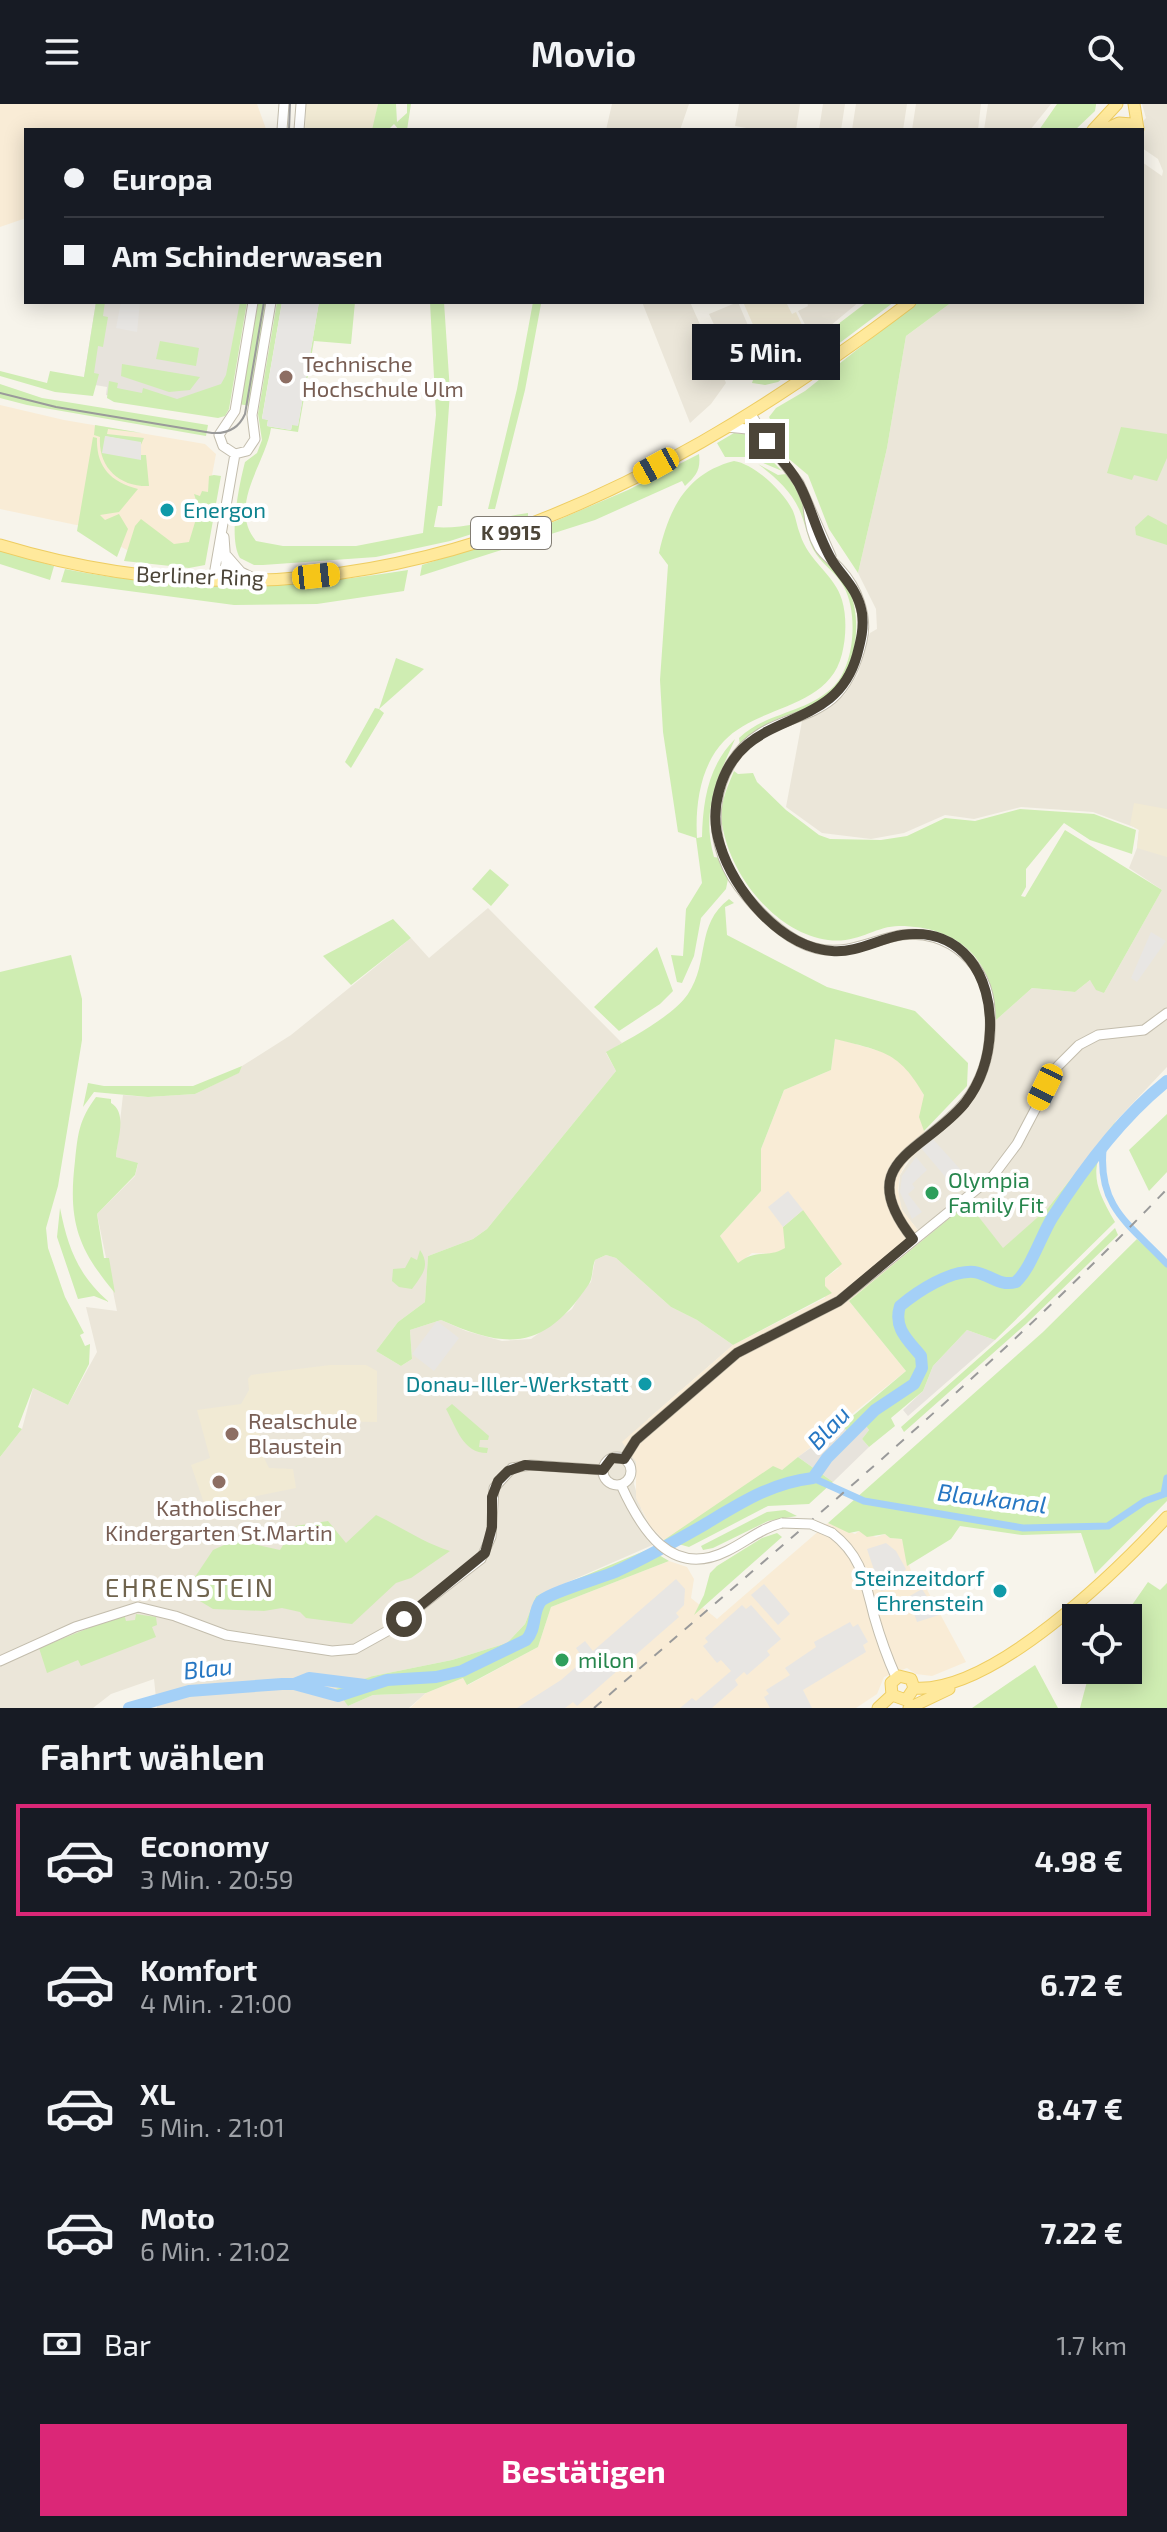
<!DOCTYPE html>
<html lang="de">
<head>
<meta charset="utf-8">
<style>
	body { margin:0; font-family:"Exo 2",sans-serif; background:#20242c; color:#f1f3f6; height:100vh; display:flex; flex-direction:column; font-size:30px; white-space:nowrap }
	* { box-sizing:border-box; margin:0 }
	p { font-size:26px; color:#9ea1a6 }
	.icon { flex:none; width:44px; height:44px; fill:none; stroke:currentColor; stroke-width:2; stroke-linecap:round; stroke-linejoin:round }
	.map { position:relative; height:1604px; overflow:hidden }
	.side { display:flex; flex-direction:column; background:#171b24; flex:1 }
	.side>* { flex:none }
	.hud { position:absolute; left:24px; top:24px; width:1120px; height:176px; border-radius:0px; box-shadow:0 4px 20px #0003; display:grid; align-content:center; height:176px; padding:0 40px; background:#171b24 }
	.buttons { position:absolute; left:1062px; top:1500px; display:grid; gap:16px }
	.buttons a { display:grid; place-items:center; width:80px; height:80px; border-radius:0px; background:#171b24; box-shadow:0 4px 20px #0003; font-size:40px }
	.end { position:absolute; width:36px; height:36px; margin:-18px; border:10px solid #4c4538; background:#fff; box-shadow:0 0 0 4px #fff }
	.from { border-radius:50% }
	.bubble { position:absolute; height:56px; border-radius:0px; background:#171b24; box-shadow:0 4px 20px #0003; font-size:26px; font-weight:700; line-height:56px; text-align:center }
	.car { position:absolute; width:24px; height:48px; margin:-24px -12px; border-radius:10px; box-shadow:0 0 6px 2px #0007; background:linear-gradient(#f5c518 24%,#345 0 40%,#f5c518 0 76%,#345 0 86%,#f5c518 0) }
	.hud b { display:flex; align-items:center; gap:28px; height:76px; font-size:30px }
	.hud b+b { border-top:2px solid #363941 }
	.hud i { width:20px; height:20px; background:#f1f3f6 }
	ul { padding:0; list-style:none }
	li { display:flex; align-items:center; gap:24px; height:112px; margin:0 16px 12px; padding:0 24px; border:4px solid transparent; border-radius:0px }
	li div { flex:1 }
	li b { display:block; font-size:30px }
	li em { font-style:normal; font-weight:700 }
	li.on { border-color:#db2777 }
	li>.icon { width:72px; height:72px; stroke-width:1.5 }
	h2 { padding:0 40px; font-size:36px; line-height:96px }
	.pay { display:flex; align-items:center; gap:20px; height:88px; padding:0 40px; font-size:30px }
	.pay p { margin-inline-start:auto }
	.button { display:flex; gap:16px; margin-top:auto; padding:16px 40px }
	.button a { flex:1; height:92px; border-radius:0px; background:#db2777; color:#fff; font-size:32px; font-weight:700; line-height:92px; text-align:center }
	header { display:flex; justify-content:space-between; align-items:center; height:104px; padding:0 40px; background:#171b24; font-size:36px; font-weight:700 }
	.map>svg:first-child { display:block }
</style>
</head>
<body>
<header><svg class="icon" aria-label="menu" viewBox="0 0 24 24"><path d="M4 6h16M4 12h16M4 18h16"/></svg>Movio<svg class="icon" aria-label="search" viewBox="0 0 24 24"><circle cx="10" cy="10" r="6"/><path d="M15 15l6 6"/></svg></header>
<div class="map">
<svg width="1167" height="1604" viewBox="0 0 1167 1604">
	<rect width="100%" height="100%" fill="#f7f4eb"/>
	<path fill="#ebe6d9" d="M612,0H689L680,26H606Z
		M739,0H800L796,26H758L735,22Z
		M823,0H845L841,26H819Z
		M856,0H907L903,26H852Z
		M916,0H981L978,26H912Z
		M988,0H1051L1030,26H984Z
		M1142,0H1167V963L1116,1017L1048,1104L1003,1145L968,1099L925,1135L902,1106L898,1093L900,1071L913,1051L980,983L991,957L996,916L1032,884L1075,888L1090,876L1104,889L1162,786L1129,764L1137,744L1139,725L1093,708L1021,703L974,715L945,711L904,729L871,735L822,729L786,703L802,617L826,606L845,590L858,570L870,529L877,525L876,505L858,469L887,344L906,232L952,198H1142V58L1162,72L1163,67L1158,55L1142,44V26H1134L1146,14Z
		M642,198H690L726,279L711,300L690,319Z
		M738,198L764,259L737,269L709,210Z
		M807,198H859L813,236L798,207L808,202Z
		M488,804L622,939L606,949L616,967L487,1125L473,1135L428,1152L425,1198L398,1218L376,1247L401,1262L412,1255L410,1226L441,1216L466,1227L502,1237L531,1235L572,1205L582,1187L591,1178L595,1156L606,1151L616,1154L671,1203L697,1216L733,1241L648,1315L636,1357L634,1380L642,1407L650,1422L664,1436L536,1492L525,1520L507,1539L452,1556L373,1572L348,1602L373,1591L426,1589L409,1604H157L154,1575L111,1590L93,1604H0V1353L22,1325L33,1284L68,1301L97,1248L86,1203L117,1207L97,1110L135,1072L138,1060L116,1053L123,991L148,993L195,990L238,969L242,962L291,931L411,834L429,854Z"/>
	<path fill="#f9ecd6" d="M0,0H257L266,25L26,26V114L0,123Z
		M0,301L64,316L205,340L216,350L198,446L131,448L81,422L0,405Z
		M835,934L886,949L909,964L924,991V1027L932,1034L906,1059L900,1071L898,1086L902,1106L925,1135L849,1197L906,1267L782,1366L664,1436L650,1422L636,1394V1358L622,1338L733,1241L825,1194V1174L839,1164L785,1145L775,1150L752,1149L738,1160L720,1132L761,1087V1045L784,986L831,966Z
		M828,1419L855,1430L859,1427L876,1433L885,1430L890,1434L902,1435L914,1478L925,1482L966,1558L932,1572L916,1570L907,1564L884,1573L877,1590L856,1604H410L426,1589L463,1574L468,1581L538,1543L551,1503L669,1457L687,1463L694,1475L691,1494L717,1515Z"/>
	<path fill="#e7e3dc" d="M96,198H242L226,291L180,303L106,291L107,283L83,279Z
		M967,1226L995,1236L908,1312L903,1306L923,1287L933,1262Z
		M842,1321L853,1335L866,1322L869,1326L862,1335L869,1343L833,1378L798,1353Z"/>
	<path fill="#f1ead4" d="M306,0H378L373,26H305Z
		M743,198H786L792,210L796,208L809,236L770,259Z
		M1134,699L1167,705V753L1137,744L1139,726L1130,721Z
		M330,1261H366L377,1267V1318L261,1316L259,1344L269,1364L293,1365L296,1384L247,1394L207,1408L191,1361L210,1354L197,1306L241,1300L249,1286L248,1275L251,1271Z"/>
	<path fill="#cfedb2" d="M378,0H396L397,18L407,9V0H411L407,26H399L394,20L388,26H372Z
		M1057,0H1096V1L1095,7L1075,26H1039Z
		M96,198H105L103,212L108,213L103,243L98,242L94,269L99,270L93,292L55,288L0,272V267L47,279L50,267L84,273Z
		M240,198H247L229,305L225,312L218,314L114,298L107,294L109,277L118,279L117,284L142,289L143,284L177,295L221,280L226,271Z
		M255,198H268L251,302L238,300Z
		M277,198H282L262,314L268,316L267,322L291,326L292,321H298L319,198H355L351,240L314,237L298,328L271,324C266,359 227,402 256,437L283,442H356L423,429L436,311L430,198H444L450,288L442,402H438L434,423C465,426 497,413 528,409V412L450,437L376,453L263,461H254L240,454C228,434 239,381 245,358L257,349L262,336L258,310Z
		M533,198L541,200L525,286L495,405H488L517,285Z
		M867,198H894L833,244L802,260L778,278L765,281L752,279L753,276L778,266Z
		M917,198H952L906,232L887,344L858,469L829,425L808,371L789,355L769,313L776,304L805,287Z
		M160,237L199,244L196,262L156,255Z
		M122,260L200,273L190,286L169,288L121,272Z
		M0,280L42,294L208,321L206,332L27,301L0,294Z
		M95,321L142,329L108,325L107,330L144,334L140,343L141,339L105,332L141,355V351H146L149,382C119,383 98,363 100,333L94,331Z
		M1121,323L1167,330V354L1157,377L1134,371L1132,376L1107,369Z
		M734,329L746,330L782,367L749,353H725L717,339Z
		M93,333L97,334C96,362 110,378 138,385L119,408L100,411L105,416L119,410L128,425L117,453L77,427Z
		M699,350C701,366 696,372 685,382L682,377L595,416L420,472L422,461L544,422L628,386Z
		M734,357C755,360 784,388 793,407C796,414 797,423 800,430C808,457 835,471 842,496C847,513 846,534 842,550C828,606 759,600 724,637C700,662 695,702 697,734L702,733C703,697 708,662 735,635C717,676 701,706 714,753L720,754L728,775L726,785L701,814L694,852L682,879L677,878L671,851L683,852L686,805L702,779L696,734L678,728L663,628L660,576L668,461L659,449C669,404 687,369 734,357Z
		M758,360L778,371L786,370C799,385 802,402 811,419C822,441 841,467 850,488C863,520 855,568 830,591C814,605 793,608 775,616C761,622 751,631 740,641L739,634C766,608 808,609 834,582C855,560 858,509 844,483C836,468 821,460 813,445C807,433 805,418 799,405C791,387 774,372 758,360Z
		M214,371L221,372L205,461L189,464L124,457L135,422L141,415L174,440L189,438L199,405L194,390L200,392L202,387L208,388L209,372Z
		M1148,411L1167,421V441L1136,431L1135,423Z
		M0,446L54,462L50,476L0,460Z
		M65,465C180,488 292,485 408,466L404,487L317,500L234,501L61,478Z
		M396,554L424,565L379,605L384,609L351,664L345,658L375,604L379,605Z
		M734,667L738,670L753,669L757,678L786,706L819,731L830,735L881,736L907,732L945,714L975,717L1020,705L1094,710L1136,726L1132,750L1090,736L1064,719L1026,765V783L1021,792L1025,793L1065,726L1162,786L1104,889L1096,886L1090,876L1075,888L1032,884L996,916C995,857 959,822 899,822C875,822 858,840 828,836C775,829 730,771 722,720C719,701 727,684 734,667Z
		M490,765L509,781L491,802L472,785Z
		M729,795L734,799L725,803L727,831L827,883L915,907L968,959L967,982L924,1027L919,1013L924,991C899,947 882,947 835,935L831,966L784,986L761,1045V1087L720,1132L738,1159C758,1144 766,1155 785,1144L783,1123L803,1106L842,1160L825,1174V1182L832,1189L733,1241L697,1216L671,1203L616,1154L606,1151L595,1156C592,1163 593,1174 589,1180C545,1245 510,1247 441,1216L410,1226L412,1255L401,1262L376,1247L398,1218L425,1198L428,1152L473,1135L487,1125L616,967L606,948C629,935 672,913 688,890C710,857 695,821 729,795Z
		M393,815L411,834L351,881L323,852Z
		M657,843L673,887L660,900L619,927L594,903Z
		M71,851L82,895V936L58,1082L46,1124L48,1144L65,1193L84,1229L80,1231L85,1242L90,1240L89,1260L68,1301L33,1284L18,1323L22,1325L0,1353V868Z
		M242,962L239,969L195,990L148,993L94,988L83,1003L88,979L104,982H193Z
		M96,993L111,995V999C128,1009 117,1036 116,1053L138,1059L135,1071L97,1110L104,1154H109L115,1189C77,1144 68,1116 75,1057C78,1029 79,1016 96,993Z
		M1167,1010V1068L1149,1087L1129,1046Z
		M1116,1017C1092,1062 1088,1072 1115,1118L995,1236L967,1226L933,1262L923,1287L891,1314L895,1322L869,1343L862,1335L869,1326L866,1322L853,1335L842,1321L906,1267L849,1197L968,1099L1003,1144L1048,1104Z
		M60,1104C68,1144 78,1171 109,1198L94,1192L78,1195L57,1133Z
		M1115,1124L1118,1131L1026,1220L904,1328L901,1323L1024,1214Z
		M1137,1135L1167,1162V1397L1095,1470L1081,1429L1022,1431L960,1422L951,1435L907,1462L902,1435L890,1434L885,1430L867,1433L859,1427L849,1429L828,1419L1043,1228Z
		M420,1146C431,1162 422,1171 412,1185L399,1183L392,1177L393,1165L405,1164L411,1153L417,1156Z
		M452,1300L489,1332L488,1336H480L479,1343L488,1344L487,1349C463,1349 457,1325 446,1305Z
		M798,1353L833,1378L809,1400L768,1402L689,1443L664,1436L773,1362L782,1366Z
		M785,1406L797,1412L768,1417L713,1444L703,1446L701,1442L767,1408Z
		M376,1411C401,1423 424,1439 450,1447L411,1474L396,1479L352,1520L306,1514L300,1508L282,1504L264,1507L213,1505L185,1488L213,1446L235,1436L280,1446L295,1422L328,1417L346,1439Z
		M777,1429L782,1433L694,1511L704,1491L710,1469L717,1462L762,1434Z
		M649,1445L669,1457L551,1503L538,1543L467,1581L463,1574L426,1589L373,1591L348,1602L336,1585L373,1572L452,1556L507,1539L525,1520L536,1492Z
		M1148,1478L1160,1486L1167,1479V1604H1080L1090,1566H1128V1514H1123Z
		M124,1510L126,1517L135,1516L136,1510L156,1513L157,1521L152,1523L156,1533L81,1562L78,1556L47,1569L39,1544Z
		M1035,1561L1058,1604H972Z"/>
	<path fill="#e8e6e3" d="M121,198H140L137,228L116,224Z
		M282,198H319L298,322L292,321L291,326L267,322L268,316L262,315Z
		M105,332L141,338V356L102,349Z
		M1151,828L1166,837L1137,878L1131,874Z
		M932,1034L960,1065L948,1076L921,1044Z
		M916,1053L927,1066L912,1080L915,1084L908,1090L922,1108L912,1115L900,1088L902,1072Z
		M788,1087L803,1106L783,1123L768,1103Z
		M437,1217L459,1234L434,1267L412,1250Z
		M886,1439L896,1447L906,1465L897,1475L899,1483L881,1487L867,1445Z
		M676,1475L685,1485L684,1501L676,1509L679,1513L577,1602L573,1598L565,1604H517L561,1576L584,1556L576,1544L585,1537L593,1547Z
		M764,1480L790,1510L778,1521L751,1491Z
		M922,1485L939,1511L917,1518L908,1493Z
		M742,1501L746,1505L751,1501L781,1535L767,1547L770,1551L747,1571L744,1568L735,1576L738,1581L712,1604H680L692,1594L696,1597L731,1567L721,1556L717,1559L703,1542L708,1538L705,1534Z
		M850,1518L853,1523L858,1520L868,1538L863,1541L866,1548L803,1586L812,1604H770L764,1593L769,1590L766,1586L790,1571L785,1564L816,1543L814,1538Z"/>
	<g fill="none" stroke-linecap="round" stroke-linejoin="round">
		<path stroke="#a4d0f7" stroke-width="7" d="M1103,1046C1098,1105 1132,1122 1167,1160
			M813,1374L864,1397L1023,1424L1108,1422L1145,1397L1167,1389
			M1164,1390L1167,1374"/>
		<path stroke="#a4d0f7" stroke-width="12" d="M294,1580L309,1574L365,1581
			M129,1604L189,1587L282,1580H294L338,1592L387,1576L436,1573L462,1567L526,1536C537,1525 532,1508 541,1497C549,1489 600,1474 615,1468C645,1454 674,1438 702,1422C739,1400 770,1379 813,1374L827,1354L875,1306L914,1280L922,1264L921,1252C908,1236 893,1224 900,1202C918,1187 950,1166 974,1168C990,1170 999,1183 1016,1178C1031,1164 1041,1132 1052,1114C1083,1065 1122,1013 1167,977"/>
		<defs>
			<path id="minor" d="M282,26L284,0
				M299,26L301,0
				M253,198L235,307L219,331L223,342L235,350L247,347L255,335L252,311L271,198
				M751,310L767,337L799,379L831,452
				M727,323L747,325L763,333
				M808,402C809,416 812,431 819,443C824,451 833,457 840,465C857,483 868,512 862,537C857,559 849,580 832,595C812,612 784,615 761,629C709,661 703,735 739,783C757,807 788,839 819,845C849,851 872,836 901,831C948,824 989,861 990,907C992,940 986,972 965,998C925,1048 851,1057 913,1135
				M227,452L241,468L255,475
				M213,477L235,350
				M221,477L226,460L224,433
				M603 1367a14 14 0 1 1 28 0a14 14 0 1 1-28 0Z
				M624,1355L636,1336L737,1249L839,1197L993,1072L1017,1040L1058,962L1079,941L1098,931L1144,926L1167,909
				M621,1381C641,1425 671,1475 727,1447C746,1438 761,1424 782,1419
				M832,1429C862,1452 865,1478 874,1512C880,1533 887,1553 896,1573
				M0,1557L75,1523L138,1503L175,1512L226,1531L332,1547L355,1545L391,1525L481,1455L491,1433L494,1384L512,1364L531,1361L603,1366"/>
			<path id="major" d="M1134,0L1138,25
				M1093,26L1117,0
				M1104,26L1119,19L1132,20
				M0,441C347,546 637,405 910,198
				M914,1584C992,1590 1116,1468 1167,1413
				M892,1591L891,1579L899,1572L911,1575L914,1584
				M892,1591L906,1596L914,1584
				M878,1604L892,1591
				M909,1604L949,1585"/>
		</defs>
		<use href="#minor" stroke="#c3bdad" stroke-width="11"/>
		<use href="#major" stroke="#eecd62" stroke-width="13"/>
		<use href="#minor" stroke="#fff" stroke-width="9"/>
		<use href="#major" stroke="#ffe99c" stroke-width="11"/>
		<path stroke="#9a9a9a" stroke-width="2" d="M289,26L290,0
			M0,289L56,303L212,329C228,330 239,324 245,310L264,198"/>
		<path stroke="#9a9a9a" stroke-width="2" stroke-dasharray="10 10" stroke-linecap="butt" d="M594,1604C788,1435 989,1271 1167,1085"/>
		<defs>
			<path id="minor-bridge" d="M782,1419L811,1420L832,1429"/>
		</defs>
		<use href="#minor-bridge" stroke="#c3bdad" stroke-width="11" stroke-linecap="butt"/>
		<use href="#minor-bridge" stroke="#fff" stroke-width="9"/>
	</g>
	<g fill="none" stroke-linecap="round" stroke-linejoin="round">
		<path stroke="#4c4538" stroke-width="10" d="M404,1515L485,1449L492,1423V1393L498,1377L508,1367L525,1361L603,1366L612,1354L624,1355L636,1336L737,1249L839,1197L913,1135C851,1057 925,1048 965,999C982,977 989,953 990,926C992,873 963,822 902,831C878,835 857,849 832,847C780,843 734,787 720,741C714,723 714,705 719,687C742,600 834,634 857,551C861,536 864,524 862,509C858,486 845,476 833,458C819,436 813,409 802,386C794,367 778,354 767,337"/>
	</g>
	<g fill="#8d6e63" stroke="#fff" stroke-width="3">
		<circle cx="286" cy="273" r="8"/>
		<circle cx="232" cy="1330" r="8"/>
		<circle cx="219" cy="1378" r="8"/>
	</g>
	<g fill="#0f9aa8" stroke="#fff" stroke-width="3">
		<circle cx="167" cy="406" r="8"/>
		<circle cx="645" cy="1280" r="8"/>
		<circle cx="1000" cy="1487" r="8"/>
	</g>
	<g fill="#2e9e5b" stroke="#fff" stroke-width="3">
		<circle cx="932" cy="1089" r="8"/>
		<circle cx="562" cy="1556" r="8"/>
	</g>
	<g text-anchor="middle" stroke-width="8" stroke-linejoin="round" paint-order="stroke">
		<rect fill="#fff" stroke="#827d74" stroke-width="2" x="471" y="413" width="80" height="32" rx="6"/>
		<g font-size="20" font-weight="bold" fill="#4c4538">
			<text x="511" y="436">K 9915</text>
		</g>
		<g font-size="22" fill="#785e54" stroke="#fff" text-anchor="start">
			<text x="302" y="268">Technische<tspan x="302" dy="25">Hochschule Ulm</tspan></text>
			<text x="248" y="1325">Realschule<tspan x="248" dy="25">Blaustein</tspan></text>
			<text x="219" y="1412" text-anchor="middle">Katholischer<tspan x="219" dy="25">Kindergarten St.Martin</tspan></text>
		</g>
		<g font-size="22" fill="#0d838f" stroke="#fff" text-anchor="end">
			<text x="183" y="414" text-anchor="start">Energon</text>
			<text x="629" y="1288">Donau-Iller-Werkstatt</text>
			<text x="984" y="1482">Steinzeitdorf<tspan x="984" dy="25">Ehrenstein</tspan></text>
		</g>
		<g font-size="22" fill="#4c4538" stroke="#fff">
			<text transform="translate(200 472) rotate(2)" y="8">Berliner Ring</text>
		</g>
		<g font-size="22" fill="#27864d" stroke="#fff" text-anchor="start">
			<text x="948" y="1084">Olympia<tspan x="948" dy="25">Family Fit</tspan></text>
			<text x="578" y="1564">milon</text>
		</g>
		<g font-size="24" font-style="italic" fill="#2677c3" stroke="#fff">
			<text transform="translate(829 1324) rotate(-47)" y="8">Blau</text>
			<text transform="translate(992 1395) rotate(7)" y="8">Blaukanal</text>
			<text transform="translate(208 1565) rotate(-6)" y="8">Blau</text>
		</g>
		<g font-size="26" letter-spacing="2" fill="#70644e" stroke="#fff">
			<text x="190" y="1493">EHRENSTEIN</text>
		</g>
	</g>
</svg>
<div class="buttons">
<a><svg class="icon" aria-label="locate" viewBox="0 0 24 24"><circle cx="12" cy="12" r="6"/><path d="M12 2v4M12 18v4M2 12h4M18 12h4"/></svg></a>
</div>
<i class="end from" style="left:404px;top:1515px"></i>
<i class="end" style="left:767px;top:337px"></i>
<div class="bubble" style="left:692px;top:220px;width:148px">5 Min.</div>
<i class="car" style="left:656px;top:362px;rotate:241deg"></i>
<i class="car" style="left:316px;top:472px;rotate:84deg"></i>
<i class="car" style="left:1045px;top:983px;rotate:206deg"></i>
<div class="hud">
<b><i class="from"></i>Europa</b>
<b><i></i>Am Schinderwasen</b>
</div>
</div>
<section class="side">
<h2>Fahrt wählen</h2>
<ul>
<li class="on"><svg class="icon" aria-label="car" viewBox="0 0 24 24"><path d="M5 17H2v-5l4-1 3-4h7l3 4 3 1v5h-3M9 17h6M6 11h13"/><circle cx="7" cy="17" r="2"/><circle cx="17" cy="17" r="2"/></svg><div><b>Economy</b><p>3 Min. · 20:59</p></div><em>4.98 €</em></li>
<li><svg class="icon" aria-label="car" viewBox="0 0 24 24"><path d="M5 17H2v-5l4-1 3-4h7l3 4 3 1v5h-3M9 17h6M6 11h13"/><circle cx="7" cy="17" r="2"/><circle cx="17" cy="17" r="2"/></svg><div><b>Komfort</b><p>4 Min. · 21:00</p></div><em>6.72 €</em></li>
<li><svg class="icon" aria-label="car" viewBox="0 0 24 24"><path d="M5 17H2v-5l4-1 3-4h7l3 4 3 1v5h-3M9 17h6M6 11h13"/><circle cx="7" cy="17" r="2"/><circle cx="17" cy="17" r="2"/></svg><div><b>XL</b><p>5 Min. · 21:01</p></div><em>8.47 €</em></li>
<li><svg class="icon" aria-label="car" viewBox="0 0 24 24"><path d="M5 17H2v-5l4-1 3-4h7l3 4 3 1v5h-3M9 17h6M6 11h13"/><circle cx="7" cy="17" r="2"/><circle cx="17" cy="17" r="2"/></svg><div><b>Moto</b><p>6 Min. · 21:02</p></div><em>7.22 €</em></li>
</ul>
<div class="pay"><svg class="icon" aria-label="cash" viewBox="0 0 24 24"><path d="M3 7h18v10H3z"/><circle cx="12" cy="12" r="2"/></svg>Bar<p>1.7 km</p></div>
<div class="button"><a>Bestätigen</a></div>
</section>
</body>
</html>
